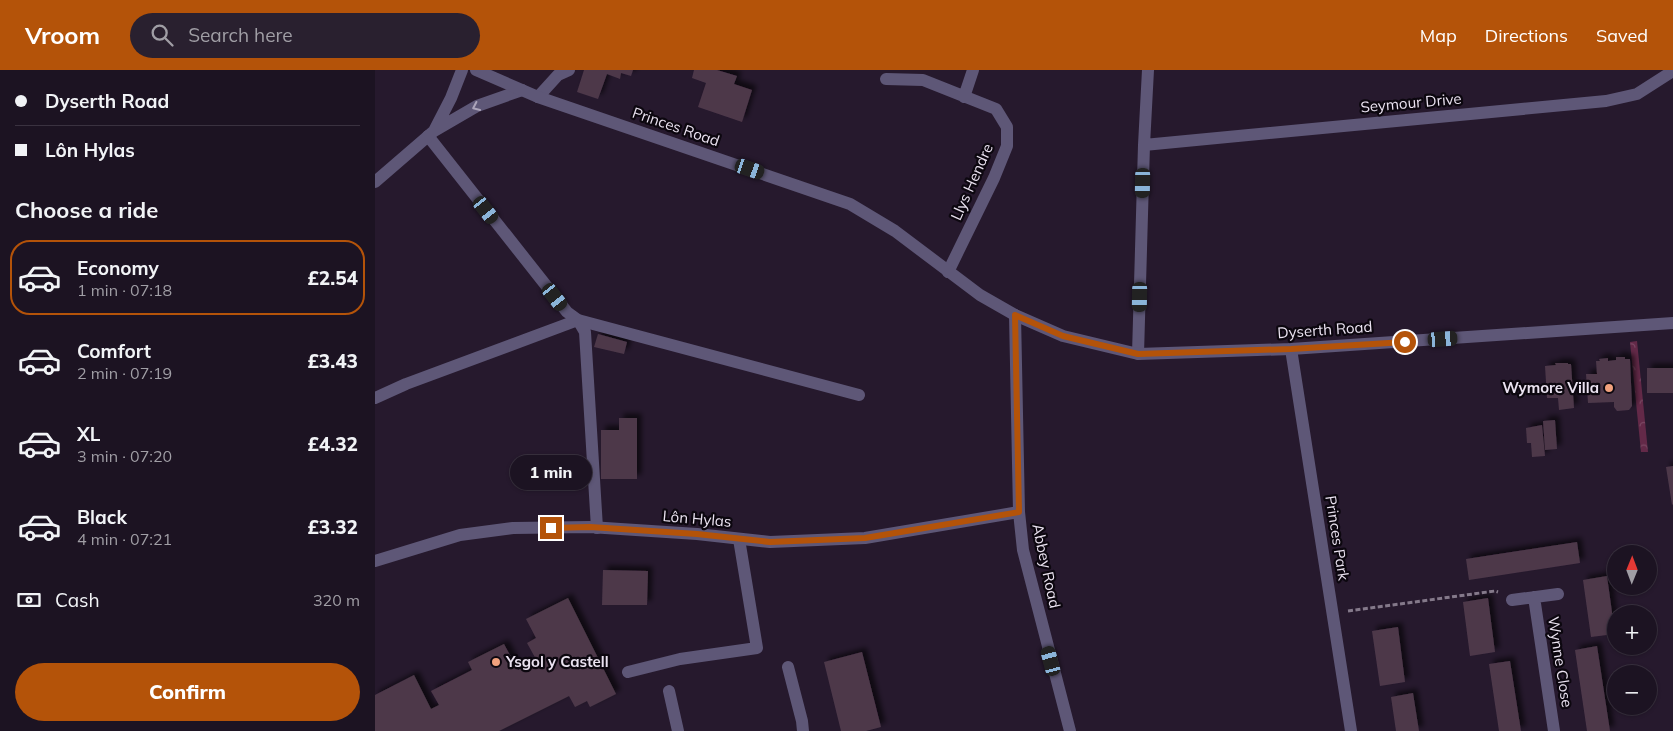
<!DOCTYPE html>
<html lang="en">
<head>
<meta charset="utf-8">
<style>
	body { margin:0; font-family:Mulish,sans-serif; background:#29202f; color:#f1f3f6; height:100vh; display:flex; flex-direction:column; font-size:19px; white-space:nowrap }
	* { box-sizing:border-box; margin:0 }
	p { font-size:16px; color:#a09ea5 }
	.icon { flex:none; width:28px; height:28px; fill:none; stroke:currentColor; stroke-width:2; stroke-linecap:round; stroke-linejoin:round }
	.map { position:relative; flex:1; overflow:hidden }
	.panel { display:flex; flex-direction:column; background:#1c1322; width:375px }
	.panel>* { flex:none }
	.top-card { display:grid; align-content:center; height:110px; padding:0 15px; background:#1c1322 }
	.needle { width:32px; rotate:1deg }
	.controls { position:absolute; left:1232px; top:475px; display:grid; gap:10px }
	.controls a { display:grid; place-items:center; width:50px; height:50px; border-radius:50%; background:#1c1322; box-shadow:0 1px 4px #0004,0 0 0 1px #3a3240; font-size:25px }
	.end { position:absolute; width:22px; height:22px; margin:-11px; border:6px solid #b45309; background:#fff; box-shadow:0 0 0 2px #fff }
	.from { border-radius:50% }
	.bubble { position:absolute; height:35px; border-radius:18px; background:#1c1322; box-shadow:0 1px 4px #0004,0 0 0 1px #3a3240; font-size:16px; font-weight:800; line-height:35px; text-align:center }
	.car { position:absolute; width:15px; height:30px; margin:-15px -8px; border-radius:6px; box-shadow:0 0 4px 1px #0007; background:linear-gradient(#222 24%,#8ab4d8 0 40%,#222 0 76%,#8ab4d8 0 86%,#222 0) }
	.top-card b { display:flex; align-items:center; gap:18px; height:48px; font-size:19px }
	.top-card b+b { border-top:1px solid #3a3240 }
	.top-card i { width:12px; height:12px; background:#f1f3f6 }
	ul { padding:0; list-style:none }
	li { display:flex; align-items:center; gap:15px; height:75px; margin:0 10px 8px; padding:0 5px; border:2px solid transparent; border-radius:20px }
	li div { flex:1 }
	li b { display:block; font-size:19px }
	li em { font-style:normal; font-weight:800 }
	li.current { border-color:#b45309 }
	li>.icon { width:45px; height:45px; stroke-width:1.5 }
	h2 { padding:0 15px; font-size:22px; line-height:60px }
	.pay { display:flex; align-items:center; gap:12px; height:55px; padding:0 15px; font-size:19px }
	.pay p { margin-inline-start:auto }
	.action { display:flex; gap:10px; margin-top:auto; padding:10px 15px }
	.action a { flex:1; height:58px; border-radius:30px; background:#b45309; color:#fff; font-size:20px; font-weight:800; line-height:58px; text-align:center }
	header { display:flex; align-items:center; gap:30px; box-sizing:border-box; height:70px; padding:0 25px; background:#b45309; color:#fff }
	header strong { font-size:24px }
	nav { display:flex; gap:28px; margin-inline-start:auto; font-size:18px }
	.search { width:350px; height:45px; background:#29202f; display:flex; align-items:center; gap:12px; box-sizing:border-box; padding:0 18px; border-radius:28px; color:#a09ea5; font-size:19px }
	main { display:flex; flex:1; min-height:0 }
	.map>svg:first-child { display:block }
</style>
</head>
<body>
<header>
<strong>Vroom</strong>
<div class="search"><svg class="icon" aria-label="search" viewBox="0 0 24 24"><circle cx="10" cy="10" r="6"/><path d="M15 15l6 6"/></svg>Search here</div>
<nav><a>Map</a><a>Directions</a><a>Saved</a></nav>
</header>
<main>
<section class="panel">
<div class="top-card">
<b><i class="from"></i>Dyserth Road</b>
<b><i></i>Lôn Hylas</b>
</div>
<h2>Choose a ride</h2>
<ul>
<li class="current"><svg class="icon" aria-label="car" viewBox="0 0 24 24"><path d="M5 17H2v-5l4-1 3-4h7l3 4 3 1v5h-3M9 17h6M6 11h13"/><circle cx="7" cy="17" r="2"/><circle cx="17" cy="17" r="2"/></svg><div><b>Economy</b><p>1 min · 07:18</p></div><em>£2.54</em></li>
<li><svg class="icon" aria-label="car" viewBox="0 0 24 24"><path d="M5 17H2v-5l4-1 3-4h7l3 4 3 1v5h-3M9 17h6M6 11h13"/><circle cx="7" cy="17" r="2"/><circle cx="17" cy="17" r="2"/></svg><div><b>Comfort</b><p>2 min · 07:19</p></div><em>£3.43</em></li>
<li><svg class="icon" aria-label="car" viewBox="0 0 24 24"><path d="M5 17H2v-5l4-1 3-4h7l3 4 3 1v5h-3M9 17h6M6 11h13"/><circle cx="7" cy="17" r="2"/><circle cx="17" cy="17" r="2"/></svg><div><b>XL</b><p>3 min · 07:20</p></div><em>£4.32</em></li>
<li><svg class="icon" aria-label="car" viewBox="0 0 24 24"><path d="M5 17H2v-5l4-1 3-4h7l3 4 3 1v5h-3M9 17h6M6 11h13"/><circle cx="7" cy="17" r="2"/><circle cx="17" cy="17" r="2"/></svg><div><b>Black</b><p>4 min · 07:21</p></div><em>£3.32</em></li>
</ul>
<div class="pay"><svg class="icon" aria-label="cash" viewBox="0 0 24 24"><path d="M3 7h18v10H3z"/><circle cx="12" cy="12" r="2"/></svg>Cash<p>320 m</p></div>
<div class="action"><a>Confirm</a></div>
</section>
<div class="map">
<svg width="1298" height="661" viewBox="0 0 1298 661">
	<defs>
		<pattern id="forest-crowns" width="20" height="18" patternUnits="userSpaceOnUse" patternTransform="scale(1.25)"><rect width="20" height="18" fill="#632948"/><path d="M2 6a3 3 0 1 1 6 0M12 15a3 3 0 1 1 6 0" fill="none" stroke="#7a4863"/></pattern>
		<filter id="shadow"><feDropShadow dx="4.5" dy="-4.5" stdDeviation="2.5" flood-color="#0009"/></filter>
	</defs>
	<rect width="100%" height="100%" fill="#26192d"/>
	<path fill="url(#forest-crowns)" d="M1262,271L1273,382H1266L1255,272Z"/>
	<path fill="#4d384a" filter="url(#shadow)" d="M209,0H258L256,6L246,3L245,9L232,4L223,29L202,22Z
		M319,0H342L362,6L359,14L377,20L367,52L323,37L331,13L317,8Z
		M223,264L252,272L249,284L219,277Z
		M1241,287H1250V289H1255L1257,336L1254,340L1242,341L1239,337V332L1213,333L1211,304H1222L1221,291H1225L1224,289L1233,288V291L1241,290Z
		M1180,293H1193V294H1196L1199,338L1184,340L1183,328H1172L1170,296L1181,295Z
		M1272,298H1298V323H1272Z
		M244,348H262V409H226V360H244Z
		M1180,350L1182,379L1170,380L1168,351Z
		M1167,355L1170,386L1157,387L1156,373H1152L1151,358Z
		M1298,396V434L1297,435L1291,397Z
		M1202,472L1205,493L1094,510L1091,489Z
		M228,500L273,501L272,535H227Z
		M1232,506L1240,564L1216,567L1208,510Z
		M193,528L241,624L215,637L212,631L200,637L194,626L124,661H0V625L39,605L56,639L64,635L56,621L97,600L93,592L129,574L143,600L162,591L152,573L161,568L151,549Z
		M1113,528L1120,582L1095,586L1088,532Z
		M1023,557L1030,612L1005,616L997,561Z
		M1222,576L1235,661H1212L1200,580Z
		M487,582L506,657L491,661H466L449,592Z
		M1135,591L1146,661H1124L1114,594Z
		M1038,623L1044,661H1021L1016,627Z"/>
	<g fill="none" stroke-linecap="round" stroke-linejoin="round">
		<path stroke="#84798a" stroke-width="3" stroke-dasharray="5 2.5" stroke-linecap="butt" d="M973,541L1120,521L1123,522"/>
		<path stroke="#5e5777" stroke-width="12" d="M53,66L192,242L203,250L484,325
			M0,328L31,314L203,250L210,262L222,458
			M413,597L427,651L428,661
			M253,602L305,589L382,578L364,469
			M294,621L303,661"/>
		<path stroke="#5e5777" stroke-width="12" d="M511,9L548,10L621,39L632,57V76L619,108L573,202
			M163,27L183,5L194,0
			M589,27L598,0
			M59,61L76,28L87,0
			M769,75L1231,31L1262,24L1298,1
			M0,112L59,61L102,36L147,20
			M640,245L644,442L648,480L695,661
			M916,279L976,661
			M763,284L769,75L773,0
			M0,491L85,465L138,458L215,457L322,464L395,472L490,468L644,442
			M1159,527L1179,661
			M1137,530L1183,524"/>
		<path stroke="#5e5777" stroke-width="12" d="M101,0L163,27L475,134L520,161L605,225L640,245L688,266L763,284L916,279L1298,253"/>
	</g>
	<defs><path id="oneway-chevron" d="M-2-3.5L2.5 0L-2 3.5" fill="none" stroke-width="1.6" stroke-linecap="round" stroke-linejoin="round" transform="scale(1.25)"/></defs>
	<use stroke="#aca4ba" href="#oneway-chevron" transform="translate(101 37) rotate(155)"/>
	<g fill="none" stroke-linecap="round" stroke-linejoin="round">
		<path stroke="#b45309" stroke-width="6" d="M176,458L215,457L322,464L395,472L490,468L644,442L640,245L688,266L763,284L916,279L1030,272"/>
	</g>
	<g fill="#f1a17d" stroke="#0c070f" stroke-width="2">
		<circle cx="1234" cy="318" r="5"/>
		<circle cx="121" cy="592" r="5"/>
	</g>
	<g text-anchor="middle" stroke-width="4.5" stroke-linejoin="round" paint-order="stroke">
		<g font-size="15" fill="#ebe3f1" stroke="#0c070f">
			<text transform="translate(1036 33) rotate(-5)" y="5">Seymour Drive</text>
			<text transform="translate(301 57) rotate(19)" y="5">Princes Road</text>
			<text transform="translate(597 112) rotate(-66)" y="5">Llys Hendre</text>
			<text transform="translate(950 260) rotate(-4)" y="5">Dyserth Road</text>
			<text transform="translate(322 449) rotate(5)" y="5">Lôn Hylas</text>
			<text transform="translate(962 468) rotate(81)" y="5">Princes Park</text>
			<text transform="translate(671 496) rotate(78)" y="5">Abbey Road</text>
			<text transform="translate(1185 592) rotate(81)" y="5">Wynne Close</text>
		</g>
		<g font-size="15" font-weight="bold" fill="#ebe3f1" stroke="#0c070f" text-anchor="end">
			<text x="1224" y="323">Wymore Villa</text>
			<text x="131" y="597" text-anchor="start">Ysgol y Castell</text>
		</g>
	</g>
</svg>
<div class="controls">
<a><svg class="needle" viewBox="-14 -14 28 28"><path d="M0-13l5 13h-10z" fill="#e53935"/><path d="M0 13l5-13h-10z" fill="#a09ea5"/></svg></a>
<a>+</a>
<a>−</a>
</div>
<i class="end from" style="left:1030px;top:272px"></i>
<i class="end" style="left:176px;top:458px"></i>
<div class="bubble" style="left:135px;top:385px;width:82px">1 min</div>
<i class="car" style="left:375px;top:99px;rotate:109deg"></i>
<i class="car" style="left:768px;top:113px;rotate:181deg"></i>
<i class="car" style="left:111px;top:140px;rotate:142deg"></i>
<i class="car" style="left:180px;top:227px;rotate:142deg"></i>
<i class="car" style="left:765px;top:227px;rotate:181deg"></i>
<i class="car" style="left:1068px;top:269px;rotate:86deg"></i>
<i class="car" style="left:676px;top:591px;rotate:345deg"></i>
</div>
</main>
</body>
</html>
